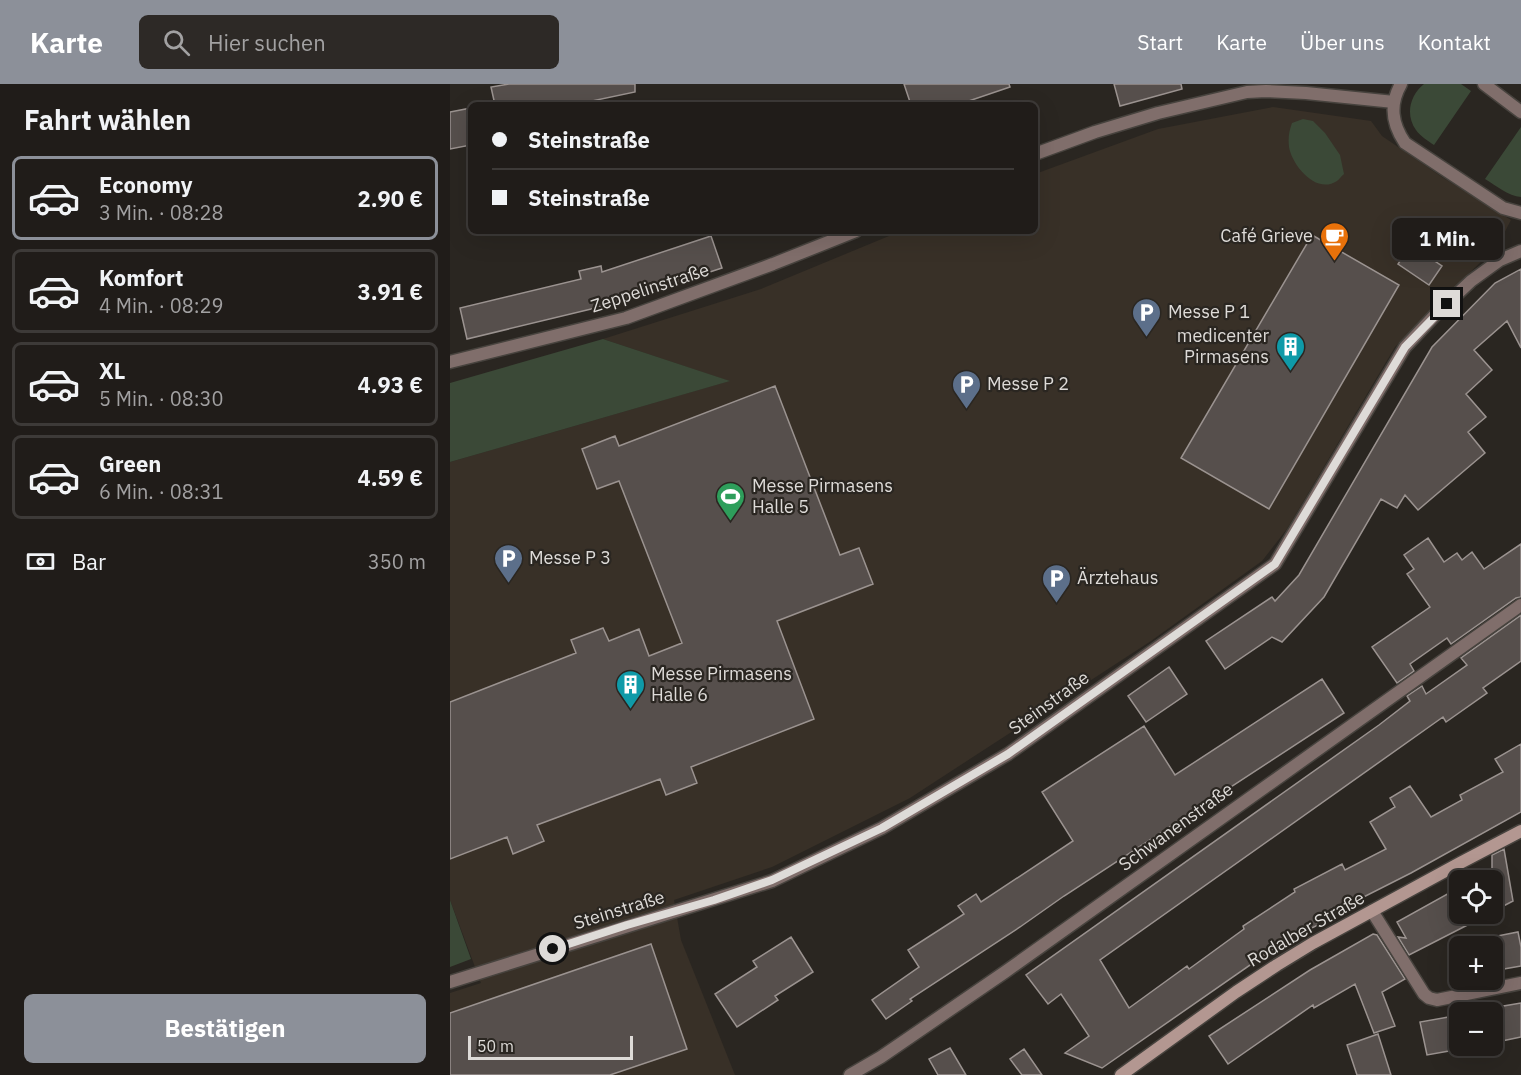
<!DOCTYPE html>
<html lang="de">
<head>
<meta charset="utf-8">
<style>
	body { margin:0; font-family:"IBM Plex Sans",sans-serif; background:#2d2926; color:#f1f3f6; height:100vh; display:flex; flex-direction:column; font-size:22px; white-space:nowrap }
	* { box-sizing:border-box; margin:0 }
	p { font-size:20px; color:#a2a1a2 }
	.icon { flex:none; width:33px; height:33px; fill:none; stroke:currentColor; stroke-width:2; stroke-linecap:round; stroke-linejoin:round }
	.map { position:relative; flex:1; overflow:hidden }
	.panel { display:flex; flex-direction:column; background:#201c19; width:450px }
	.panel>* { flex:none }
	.guide { position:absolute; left:18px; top:18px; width:570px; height:132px; border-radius:9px; box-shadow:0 6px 24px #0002,0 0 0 2px #3d3a38; display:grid; align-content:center; height:132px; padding:0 24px; background:#201c19 }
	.controls { position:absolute; left:999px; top:786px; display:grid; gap:12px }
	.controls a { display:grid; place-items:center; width:54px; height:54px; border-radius:9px; background:#201c19; box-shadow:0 6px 24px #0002,0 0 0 2px #3d3a38; font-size:30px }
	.scale { position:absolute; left:18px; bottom:15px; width:165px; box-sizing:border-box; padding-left:6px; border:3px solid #dedbd8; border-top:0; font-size:16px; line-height:21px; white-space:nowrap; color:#dedbd8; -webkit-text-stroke:4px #2a2621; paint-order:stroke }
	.end { position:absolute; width:27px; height:27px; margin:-14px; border:8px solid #dedbd8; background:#111; box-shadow:0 0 0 3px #111 }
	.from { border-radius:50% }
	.bubble { position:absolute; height:42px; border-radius:9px; background:#201c19; box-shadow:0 6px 24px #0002,0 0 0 2px #3d3a38; font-size:20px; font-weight:700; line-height:42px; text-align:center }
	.guide b { display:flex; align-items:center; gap:21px; height:57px; font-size:22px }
	.guide b+b { border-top:2px solid #3d3a38 }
	.guide i { width:15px; height:15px; background:#f1f3f6 }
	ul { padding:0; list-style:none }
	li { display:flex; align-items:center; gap:18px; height:84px; margin:0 12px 9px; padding:0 12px; border:3px solid #3d3a38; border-radius:9px }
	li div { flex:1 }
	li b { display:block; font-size:22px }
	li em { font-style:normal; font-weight:700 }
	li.selected { border-color:#8c9099 }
	li>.icon { width:54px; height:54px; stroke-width:1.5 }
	h2 { padding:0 24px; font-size:27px; line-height:72px }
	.pay { display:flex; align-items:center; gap:15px; height:66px; padding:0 24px; font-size:22px }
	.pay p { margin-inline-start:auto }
	.button { display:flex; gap:12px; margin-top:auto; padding:12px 24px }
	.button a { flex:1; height:69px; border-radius:9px; background:#8c9099; color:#fff; font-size:24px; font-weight:700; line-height:69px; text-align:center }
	header { display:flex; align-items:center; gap:36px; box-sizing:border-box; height:84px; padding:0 30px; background:#8c9099; color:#fff }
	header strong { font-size:28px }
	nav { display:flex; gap:33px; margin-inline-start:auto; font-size:21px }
	.search { width:420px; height:54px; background:#2d2926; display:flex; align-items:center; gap:15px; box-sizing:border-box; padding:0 21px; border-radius:9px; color:#a2a1a2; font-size:22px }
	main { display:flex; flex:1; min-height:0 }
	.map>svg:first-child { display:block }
</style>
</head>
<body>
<header>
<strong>Karte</strong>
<div class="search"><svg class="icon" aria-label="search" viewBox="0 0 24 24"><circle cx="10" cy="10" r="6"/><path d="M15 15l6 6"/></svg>Hier suchen</div>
<nav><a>Start</a><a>Karte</a><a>Über uns</a><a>Kontakt</a></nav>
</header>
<main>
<section class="panel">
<h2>Fahrt wählen</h2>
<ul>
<li class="selected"><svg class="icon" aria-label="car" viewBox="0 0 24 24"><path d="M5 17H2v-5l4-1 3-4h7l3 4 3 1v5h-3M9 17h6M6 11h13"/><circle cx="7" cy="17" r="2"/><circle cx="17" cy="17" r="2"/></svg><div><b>Economy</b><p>3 Min. · 08:28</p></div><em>2.90 €</em></li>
<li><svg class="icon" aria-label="car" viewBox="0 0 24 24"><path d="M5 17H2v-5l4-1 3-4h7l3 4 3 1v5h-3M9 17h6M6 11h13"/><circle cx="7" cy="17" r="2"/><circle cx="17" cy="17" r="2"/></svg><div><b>Komfort</b><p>4 Min. · 08:29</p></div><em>3.91 €</em></li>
<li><svg class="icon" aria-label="car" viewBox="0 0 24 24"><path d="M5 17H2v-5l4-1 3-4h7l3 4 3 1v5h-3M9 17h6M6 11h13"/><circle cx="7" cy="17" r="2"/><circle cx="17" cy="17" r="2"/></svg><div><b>XL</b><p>5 Min. · 08:30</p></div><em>4.93 €</em></li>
<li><svg class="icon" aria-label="car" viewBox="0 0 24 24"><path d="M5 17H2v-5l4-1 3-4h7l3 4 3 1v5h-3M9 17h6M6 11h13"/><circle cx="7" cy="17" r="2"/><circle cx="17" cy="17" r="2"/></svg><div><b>Green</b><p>6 Min. · 08:31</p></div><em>4.59 €</em></li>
</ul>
<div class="pay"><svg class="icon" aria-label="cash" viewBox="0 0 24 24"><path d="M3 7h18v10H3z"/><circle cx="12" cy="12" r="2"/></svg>Bar<p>350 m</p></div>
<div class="button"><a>Bestätigen</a></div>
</section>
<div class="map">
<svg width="1071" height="991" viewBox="0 0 1071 991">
	<rect width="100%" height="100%" fill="#2a2621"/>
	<path fill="#383027" d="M823,23L921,37L932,52L992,93L1061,136L1048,161L945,263L837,445L812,477L701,557L460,714L322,783L224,816L231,856L285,991H0V909L31,899L0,816V378L279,297L153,255L311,205L451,147H585V90L708,45Z"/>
	<path fill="#3b4937" d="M974,0H1011L1021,7L984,61C978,57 970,52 966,46C955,31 960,11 974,0Z
		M853,35L863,37L875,49L890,71L894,90C891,92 890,95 887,97C866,111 842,81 839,63C838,54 839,47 842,39Z
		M1071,43V113C1058,112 1047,102 1035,95Z
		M153,255L280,297L0,378V299Z
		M0,816L21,875L0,883Z"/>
	<path fill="#564f4c" stroke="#9b9390" stroke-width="1.5" d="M59,0H185V8L123,21H45L41,3Z
		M454,0H559L560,3L507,21H461Z
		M664,0H731L732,5L670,22Z
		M21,24V61L0,65V28Z
		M862,151L949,201L819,425L731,374Z
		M261,152L272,184L162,220L17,255L10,224L131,195L129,187L151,182L152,188Z
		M961,161L992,182L979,201L948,180Z
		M1071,185V264L1057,237L1024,266L1042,286L1016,310L1036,333L1018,348L1035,369L968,426L955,411L947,424L931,415L874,513L832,558L822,553L775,585L756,557L822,513L825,517L849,491L982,263L1045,199Z
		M325,302L390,471L409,464L423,500L327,537L364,635L241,683L247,699L216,711L210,695L87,741L94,757L63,770L57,753L0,775V618L126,569L121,556L153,544L159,557L189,545L199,572L232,559L169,397L147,405L132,365L165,352L169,362Z
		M978,454L994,478L1007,469L1012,476L1022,468L1034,485L1071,460V513L1066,514L1001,560L997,554L960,580L964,587L947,599L922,563L980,523L957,490L964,485L954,471Z
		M1071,531V577L1033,604L1037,609L996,638L993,633L650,876L679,924L737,882L739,885L794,845L793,842L845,808L844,805L892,780L895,786L936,765L920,738L945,723L940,714L960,702L981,733L1012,716L1010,711L1053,688L1045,675L1071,660V728L961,789L866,837L868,841L850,850L849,847L652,984L615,969L639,952L611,910L598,920L576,891L929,641L960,617L957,612L972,602L976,610L1017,581L1011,574Z
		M719,583L737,610L696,638L678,612Z
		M872,595L894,629L614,812L570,843L460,915L462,917L436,935L422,916L469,883L458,866L514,830L508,822L526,810L531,818L623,757L592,708L694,642L725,691Z
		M1054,765L1063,817L1042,828V771Z
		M1010,803V830H1039L959,871L948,853L956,854L947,838Z
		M1068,848L1071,863V882L1042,887V853Z
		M923,850L927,851L955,895L932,908L945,942L924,949L905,900L864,924L863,921L778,980L759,952L860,886Z
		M341,853L363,888L325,912L328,916L287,943L265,910L307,883L303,877Z
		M201,860L237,965L160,991H0V929Z
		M1071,919V953L1042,959V924Z
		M1010,931V965L977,971L970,938Z
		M928,950L941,991H907L897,961Z
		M500,964L516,991H488L479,975Z
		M574,965L592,991H572L560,975Z"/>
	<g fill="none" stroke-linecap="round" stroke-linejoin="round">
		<defs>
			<path id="minor" d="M922,827L974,910L979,914L987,916L1071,899
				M0,898L322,797L432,744L558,670L825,480L955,263L985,231L1021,197L1050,176L1071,167
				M400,991L431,973L555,888L1071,521"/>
			<path id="tertiary" d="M951,0C939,21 942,40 955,59L1053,124L1071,129
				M1034,0L1071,28
				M585,70L645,48L708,29L797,8L816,7L856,9L944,18
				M0,278L176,234L323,180L406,147"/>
			<path id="secondary" d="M671,991L786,908L827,881L863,859L1010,779L1071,747"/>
		</defs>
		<use href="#minor" stroke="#47433e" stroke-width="15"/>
		<use href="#tertiary" stroke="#47433e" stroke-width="15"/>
		<use href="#secondary" stroke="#47433e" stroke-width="15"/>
		<use href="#minor" stroke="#806e6b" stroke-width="12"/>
		<use href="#tertiary" stroke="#806e6b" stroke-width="12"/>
		<use href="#secondary" stroke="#b39791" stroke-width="12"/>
	</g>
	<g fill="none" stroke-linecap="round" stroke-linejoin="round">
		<path stroke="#dedbd8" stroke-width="8" d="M103,865L177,841L264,816L322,796L432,744L558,670L825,480L955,263L997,220"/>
	</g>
	<defs>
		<symbol id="cafe-pin" viewBox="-11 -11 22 30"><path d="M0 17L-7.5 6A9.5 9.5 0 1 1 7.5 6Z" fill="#e8710a" stroke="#2a2621"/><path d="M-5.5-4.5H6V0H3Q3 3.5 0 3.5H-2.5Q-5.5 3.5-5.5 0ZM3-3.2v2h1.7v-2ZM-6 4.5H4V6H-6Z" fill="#fff"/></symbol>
		<symbol id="parking-pin" viewBox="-11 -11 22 30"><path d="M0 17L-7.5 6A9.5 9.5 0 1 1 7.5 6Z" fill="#5c6f8a" stroke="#2a2621"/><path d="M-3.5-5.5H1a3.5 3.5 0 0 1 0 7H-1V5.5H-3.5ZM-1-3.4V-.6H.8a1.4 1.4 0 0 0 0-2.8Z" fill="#fff"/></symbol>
		<symbol id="building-pin" viewBox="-11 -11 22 30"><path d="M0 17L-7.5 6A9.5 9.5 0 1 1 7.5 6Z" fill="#0f9aa8" stroke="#2a2621"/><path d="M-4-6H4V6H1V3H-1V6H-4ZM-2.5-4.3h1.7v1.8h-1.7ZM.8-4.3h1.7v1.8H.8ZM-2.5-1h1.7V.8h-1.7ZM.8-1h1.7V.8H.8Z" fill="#fff"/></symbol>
		<symbol id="stadium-pin" viewBox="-11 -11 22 30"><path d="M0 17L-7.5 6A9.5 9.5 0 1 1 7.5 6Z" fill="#2e9e5b" stroke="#2a2621"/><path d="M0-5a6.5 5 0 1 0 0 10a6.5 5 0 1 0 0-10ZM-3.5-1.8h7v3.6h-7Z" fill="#fff"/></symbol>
	</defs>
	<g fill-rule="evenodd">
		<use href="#cafe-pin" x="868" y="136" width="33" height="45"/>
		<use href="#parking-pin" x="680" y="212" width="33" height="45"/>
		<use href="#building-pin" x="824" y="246" width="33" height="45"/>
		<use href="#parking-pin" x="500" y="284" width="33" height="45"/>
		<use href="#stadium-pin" x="264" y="396" width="33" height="45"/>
		<use href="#parking-pin" x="42" y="458" width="33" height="45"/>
		<use href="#parking-pin" x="590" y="478" width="33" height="45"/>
		<use href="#building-pin" x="164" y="584" width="33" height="45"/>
	</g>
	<g text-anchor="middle" stroke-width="4.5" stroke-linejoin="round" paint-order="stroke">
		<g font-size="18" fill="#dedbd8" stroke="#2a2621" text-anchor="start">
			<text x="863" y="158" text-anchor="end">Café Grieve</text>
			<text x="718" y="234">Messe P 1</text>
			<text x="819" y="258" text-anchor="end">medicenter<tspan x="819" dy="21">Pirmasens</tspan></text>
			<text x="537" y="306">Messe P 2</text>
			<text x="302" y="408">Messe Pirmasens<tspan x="302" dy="21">Halle 5</tspan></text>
			<text x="79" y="480">Messe P 3</text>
			<text x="627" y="500">Ärztehaus</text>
			<text x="201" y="596">Messe Pirmasens<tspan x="201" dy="21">Halle 6</tspan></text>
		</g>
		<g font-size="18" fill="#dedbd8" stroke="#2a2621">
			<text transform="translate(200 204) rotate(-18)" y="6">Zeppelinstraße</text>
			<text transform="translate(599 619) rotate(-36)" y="6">Steinstraße</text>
			<text transform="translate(726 743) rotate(-36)" y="6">Schwanenstraße</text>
			<text transform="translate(169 826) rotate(-17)" y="6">Steinstraße</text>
			<text transform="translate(856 845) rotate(-30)" y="6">Rodalber Straße</text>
		</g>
	</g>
</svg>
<div class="controls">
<a><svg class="icon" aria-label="locate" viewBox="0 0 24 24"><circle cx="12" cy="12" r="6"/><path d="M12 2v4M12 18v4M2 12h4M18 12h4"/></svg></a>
<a>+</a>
<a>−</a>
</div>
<div class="scale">50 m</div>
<i class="end from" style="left:103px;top:865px"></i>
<i class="end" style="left:997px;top:220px"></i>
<div class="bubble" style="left:942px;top:134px;width:111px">1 Min.</div>
<div class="guide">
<b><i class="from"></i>Steinstraße</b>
<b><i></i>Steinstraße</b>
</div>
</div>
</main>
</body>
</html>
